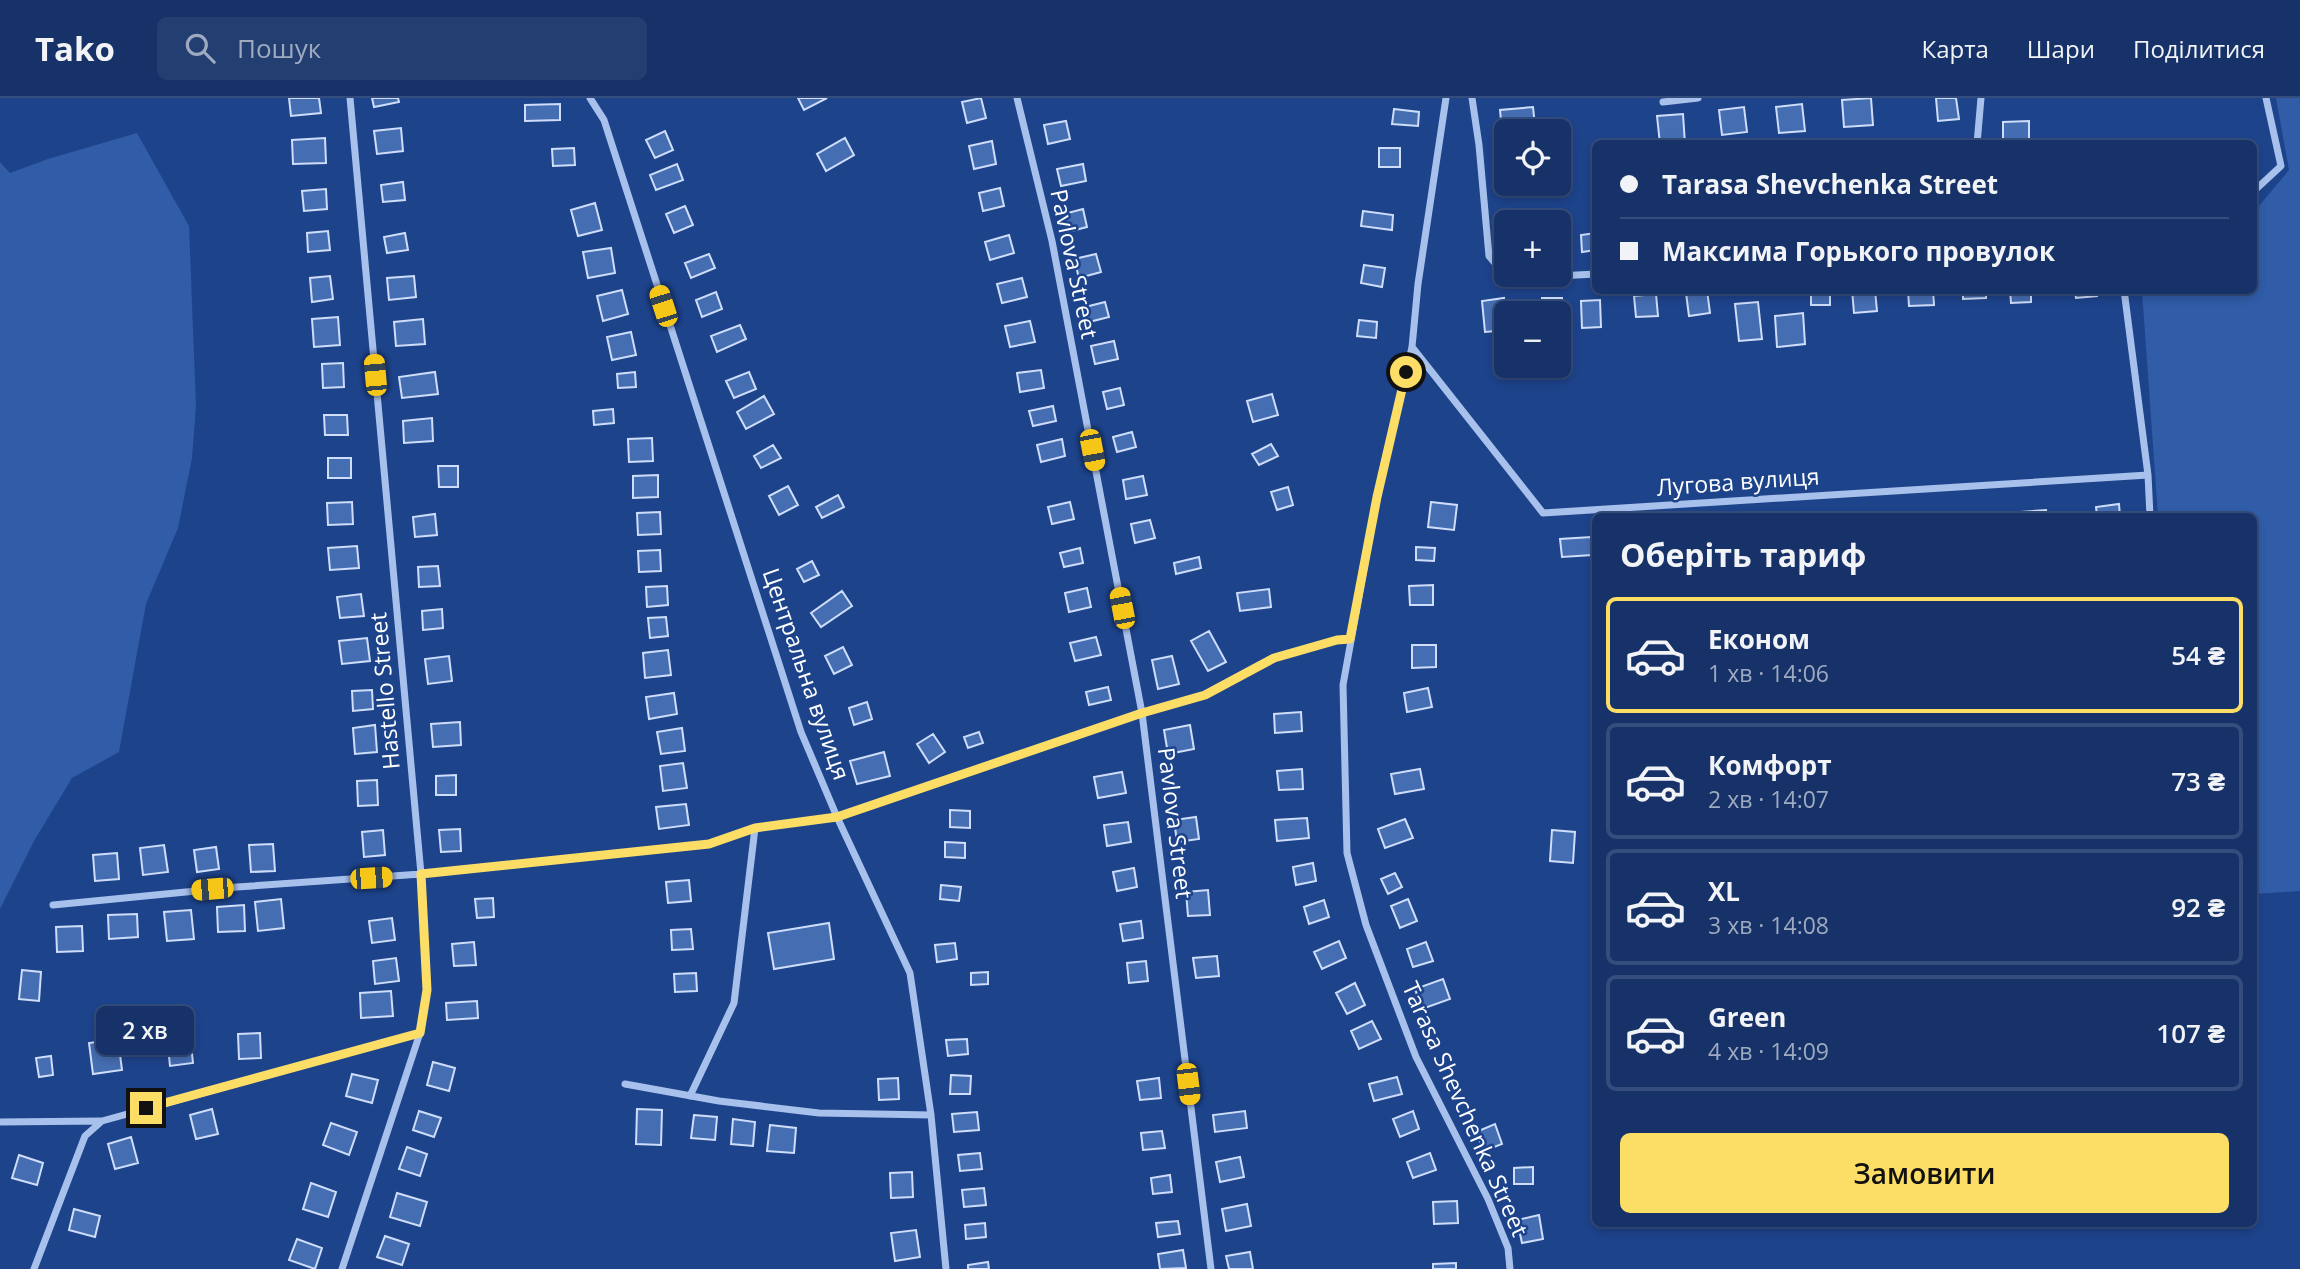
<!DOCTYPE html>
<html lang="uk">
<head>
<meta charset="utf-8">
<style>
	body { margin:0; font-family:"Open Sans",sans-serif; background:#233e71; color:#f1f3f6; height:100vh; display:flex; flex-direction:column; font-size:26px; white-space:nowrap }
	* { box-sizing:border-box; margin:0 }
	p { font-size:23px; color:#9eaac0 }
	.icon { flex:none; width:38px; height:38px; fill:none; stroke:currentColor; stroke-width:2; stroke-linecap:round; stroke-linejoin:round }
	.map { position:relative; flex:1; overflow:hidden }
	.sheet { position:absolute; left:1592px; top:415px; width:665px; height:714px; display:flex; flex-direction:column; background:#163268; border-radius:10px; box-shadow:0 4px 10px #0003,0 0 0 2px #354d7c }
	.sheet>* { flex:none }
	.guide { position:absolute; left:1592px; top:42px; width:665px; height:154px; border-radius:10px; box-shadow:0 4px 10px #0003,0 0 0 2px #354d7c; display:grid; align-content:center; height:154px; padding:0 28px; background:#163268 }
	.controls { position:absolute; left:1494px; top:21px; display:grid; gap:14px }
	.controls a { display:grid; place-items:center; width:77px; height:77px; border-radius:10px; background:#163268; box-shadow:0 4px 10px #0003,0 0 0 2px #354d7c; font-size:35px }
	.end { position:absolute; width:32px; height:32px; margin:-16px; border:9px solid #fcde67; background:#111; box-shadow:0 0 0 4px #111 }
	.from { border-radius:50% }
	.bubble { position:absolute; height:49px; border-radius:10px; background:#163268; box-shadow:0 4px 10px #0003,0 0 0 2px #354d7c; font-size:23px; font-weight:600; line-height:49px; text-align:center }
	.car { position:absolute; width:21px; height:42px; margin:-21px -10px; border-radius:9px; box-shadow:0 0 5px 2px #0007; background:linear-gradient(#f5c518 24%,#345 0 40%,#f5c518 0 76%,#345 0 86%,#f5c518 0) }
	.guide b { display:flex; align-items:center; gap:24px; height:66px; font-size:26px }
	.guide b+b { border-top:2px solid #354d7c }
	.guide i { width:18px; height:18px; background:#f1f3f6 }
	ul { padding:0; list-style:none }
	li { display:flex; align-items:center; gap:21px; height:116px; margin:0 14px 10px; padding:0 14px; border:4px solid #354d7c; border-radius:10px }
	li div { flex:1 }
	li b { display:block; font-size:26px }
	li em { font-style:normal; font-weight:600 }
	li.active { border-color:#fcde67 }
	li>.icon { width:63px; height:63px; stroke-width:1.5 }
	h2 { padding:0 28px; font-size:32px; line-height:84px }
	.primary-button { display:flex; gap:14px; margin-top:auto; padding:14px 28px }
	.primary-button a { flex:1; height:80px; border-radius:10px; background:#fcde67; color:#111; font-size:28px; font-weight:600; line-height:80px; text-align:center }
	header { display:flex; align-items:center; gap:42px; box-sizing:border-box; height:98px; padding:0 35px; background:#163268; border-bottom:2px solid #354d7c }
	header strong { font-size:33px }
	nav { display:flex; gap:38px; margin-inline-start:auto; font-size:24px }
	.search { width:490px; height:63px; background:#233e71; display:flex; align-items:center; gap:18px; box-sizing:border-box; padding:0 24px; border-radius:10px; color:#9eaac0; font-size:26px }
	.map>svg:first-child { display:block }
</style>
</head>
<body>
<header>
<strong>Tako</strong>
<div class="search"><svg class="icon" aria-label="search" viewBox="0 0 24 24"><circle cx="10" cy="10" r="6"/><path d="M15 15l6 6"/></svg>Пошук</div>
<nav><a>Карта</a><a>Шари</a><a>Поділитися</a></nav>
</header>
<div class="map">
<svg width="2300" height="1171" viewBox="0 0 2300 1171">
	<rect width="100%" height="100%" fill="#1d438b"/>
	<path fill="#305ca8" d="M2276,0H2300V793L2254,796V418H2158L2142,193L2254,192V114L2289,72Z
		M137,35L189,128L196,308L192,360L178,430L146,506L119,654L72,680L34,743L0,811V64L10,75L48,61Z"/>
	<path fill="#456db2" stroke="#ceddf9" stroke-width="2" d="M289,0H319L321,15L291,18Z
		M372,0H398L399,4L374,9Z
		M798,0H827L804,12Z
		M981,0L986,20L967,25L962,4Z
		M1871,0L1873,27L1844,29L1842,2Z
		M1936,0H1956L1959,21L1938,23Z
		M560,6V22L525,23V7Z
		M1802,6L1805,33L1779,35L1776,9Z
		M1533,9L1535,28L1502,32L1500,12Z
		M1744,9L1747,34L1722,37L1719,12Z
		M1394,11L1419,14L1418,28L1392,26Z
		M1683,16L1685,46H1660L1657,18Z
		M1066,23L1070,41L1048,46L1044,27Z
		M2029,23V46H2003V24Z
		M401,30L403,53L377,56L374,33Z
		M665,33L673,52L655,60L646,42Z
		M325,40L326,65L293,66L292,42Z
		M845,40L854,57L826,73L817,56Z
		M992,43L996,66L974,71L969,48Z
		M574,50L575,67L553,68L552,51Z
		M1379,50H1400V69H1379Z
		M677,66L683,82L656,92L650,77Z
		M1083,66L1086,83L1061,88L1057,71Z
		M403,84L405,102L383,104L381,87Z
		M1000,90L1004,108L983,113L979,95Z
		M326,91L327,111L304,113L302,93Z
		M595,105L602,132L578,138L571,112Z
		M685,108L693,127L674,135L666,116Z
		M1083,111L1087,129L1068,134L1064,116Z
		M1363,113L1393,117L1392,132L1361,128Z
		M328,133L330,152L308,154L307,135Z
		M405,135L408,152L387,155L384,139Z
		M1596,135V152L1582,154L1581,137Z
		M1009,137L1014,155L990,162L985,144Z
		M611,150L615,175L588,180L583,154Z
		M709,156L715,170L691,180L685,165Z
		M1096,156L1101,174L1079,180L1074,161Z
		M1364,167L1385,170L1382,189L1361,185Z
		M330,178L333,201L312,204L310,180Z
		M414,178L416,199L389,202L387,180Z
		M1022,180L1027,199L1002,205L997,186Z
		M622,192L628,216L603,223L597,198Z
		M1707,192L1710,215L1689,218L1686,195Z
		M1811,192H1830V207H1811Z
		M1852,192H1875L1877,213L1854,215Z
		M1908,192H1933L1934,207L1909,208Z
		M1963,192H1986V200L1963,201Z
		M2010,192H2031V204L2011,205Z
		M2075,192H2097V198L2076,200Z
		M716,194L722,211L702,219L696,202Z
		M1656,196L1658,218L1636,219L1634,198Z
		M1504,200L1507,232L1485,234L1482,203Z
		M1542,200H1562L1563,224H1559V215H1542Z
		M1600,202L1601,229L1582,230L1581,203Z
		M1105,204L1109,219L1089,224L1085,209Z
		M1758,204L1762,241L1739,243L1735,206Z
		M1803,215L1805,246L1777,249L1775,218Z
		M338,219L340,247L314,249L312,221Z
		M423,221L425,246L396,248L394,224Z
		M1359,222L1377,224L1376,240L1357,238Z
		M1030,223L1035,244L1010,249L1005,228Z
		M740,227L746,241L717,254L711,238Z
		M631,234L636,257L612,262L607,239Z
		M1114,243L1118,261L1095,266L1091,248Z
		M343,265L344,289L323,290L322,266Z
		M1041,272L1044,290L1020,294L1017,275Z
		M435,274L438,296L402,300L399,279Z
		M635,274L636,289L618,290L617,276Z
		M749,274L756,291L734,300L726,283Z
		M1120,290L1124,307L1107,311L1103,294Z
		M1272,296L1278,317L1253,324L1247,303Z
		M764,298L774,316L746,331L737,314Z
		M1053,308L1056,323L1033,328L1029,313Z
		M613,311L614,325L594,327L593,313Z
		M324,317H347L348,337H325Z
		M432,320L433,343L404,345L403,323Z
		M1132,334L1136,349L1117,354L1113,339Z
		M652,340L653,363L629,364L628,341Z
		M1062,341L1065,358L1041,364L1037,347Z
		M1271,346L1278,358L1259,367L1252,356Z
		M773,347L781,360L761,370L754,358Z
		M328,360H351V380H328Z
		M438,368H458V389H439Z
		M658,377V399L633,400V378Z
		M1143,378L1147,397L1126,401L1123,382Z
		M788,388L798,407L779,417L769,398Z
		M1288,389L1293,407L1277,412L1271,394Z
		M838,397L844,409L822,420L816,409Z
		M352,404L353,426L328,427L327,405Z
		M1070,404L1074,421L1052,426L1048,409Z
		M1431,404L1457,407L1454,432L1428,429Z
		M2119,406L2120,418H2097L2096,409Z
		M2046,412L2047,418H2021V414Z
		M660,414L661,436L638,437L637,415Z
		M435,416L437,437L415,439L413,419Z
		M1150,422L1155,440L1135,445L1131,426Z
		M1591,439L1592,457L1562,459L1560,441Z
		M357,448L359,470L330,472L328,450Z
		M1416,449L1435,450L1434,463L1416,462Z
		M1080,450L1083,465L1064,469L1060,455Z
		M660,452L661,473L639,474L638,453Z
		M1199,459L1201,470L1176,476L1174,465Z
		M812,463L819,477L804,484L797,471Z
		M438,468L440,488L419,489L418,469Z
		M1433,487V507H1410L1409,488Z
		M667,488L668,507L647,509L646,489Z
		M1087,490L1091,509L1069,514L1065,495Z
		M1269,491L1271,509L1240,513L1237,495Z
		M842,493L852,508L821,529L811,515Z
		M361,496L364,518L340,520L337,499Z
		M442,511L443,530L423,532L422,513Z
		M666,519L668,538L650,540L648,520Z
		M1209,533L1226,564L1208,573L1191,543Z
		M1096,539L1101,557L1075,563L1070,545Z
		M367,540L370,563L342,566L339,543Z
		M1412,547H1436V569L1412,570Z
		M843,549L852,567L834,576L825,558Z
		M668,552L671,577L645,580L643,555Z
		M449,558L452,583L428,586L425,561Z
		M1172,558L1179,586L1158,591L1152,562Z
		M1108,589L1111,602L1089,607L1086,594Z
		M1428,590L1432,609L1407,614L1404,595Z
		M372,592L373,611L353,613L352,593Z
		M674,595L677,616L649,621L646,599Z
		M867,604L872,621L854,627L849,610Z
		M1301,614L1302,633L1275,635L1274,616Z
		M460,624L461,647L433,649L431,626Z
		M375,627L377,654L355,656L353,630Z
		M1190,627L1194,651L1168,656L1164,632Z
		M682,630L685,653L661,656L657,634Z
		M979,634L983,645L968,650L964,639Z
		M933,636L945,654L929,665L917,646Z
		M884,654L890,678L857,686L850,663Z
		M683,665L687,690L663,693L660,668Z
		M1302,671L1303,691L1279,692L1277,673Z
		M1420,671L1424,691L1395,696L1391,676Z
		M1122,674L1126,695L1098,700L1094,679Z
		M456,677V697H436V678Z
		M377,682L378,707L358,708L357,683Z
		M686,706L689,727L659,731L656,709Z
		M950,712L970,713V730L950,729Z
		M1196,719L1199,741L1177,744L1174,722Z
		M1307,720L1309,740L1277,743L1275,722Z
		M1405,721L1413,740L1385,750L1378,731Z
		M1128,724L1131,744L1107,748L1104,727Z
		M460,731L461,753L441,754L439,732Z
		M383,732L385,757L364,759L362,734Z
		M1552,732L1575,734L1573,765L1550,763Z
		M945,744L965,745V760L945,759Z
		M273,746L275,773L251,774L249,747Z
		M164,747L168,774L143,777L140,750Z
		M216,749L219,771L197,774L194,752Z
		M117,755L119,781L95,783L93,757Z
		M1313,765L1316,783L1296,787L1293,769Z
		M1134,770L1137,789L1117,793L1113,774Z
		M1395,775L1402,789L1388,796L1381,781Z
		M689,782L691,803L668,805L666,784Z
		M941,787L961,789L959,803L940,801Z
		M1208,792L1210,817L1188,818L1186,794Z
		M493,800L494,819L477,820L475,801Z
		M281,801L284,830L258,833L255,804Z
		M1408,801L1417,823L1400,830L1391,808Z
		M1324,802L1329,819L1309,826L1304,809Z
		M244,807L245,833L218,834L217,809Z
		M191,812L194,841L167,843L164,814Z
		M137,816L138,839L109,841L108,817Z
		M392,820L395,842L372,845L369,823Z
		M1141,823L1143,840L1123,843L1120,826Z
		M829,825L834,861L774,871L768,835Z
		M82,828L83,853L57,854L56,829Z
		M691,831L693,851L672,852L671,832Z
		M1339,843L1346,860L1322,871L1314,854Z
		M474,844L476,867L454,868L452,846Z
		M1426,844L1433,863L1413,869L1407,851Z
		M955,845L957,861L937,864L935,847Z
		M1217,858L1219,878L1196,880L1193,860Z
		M396,860L399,883L375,886L373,863Z
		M1146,863L1148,883L1129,885L1127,865Z
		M22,872L41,874L39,903L19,901Z
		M988,874V886L971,887V875Z
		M696,875L697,893L675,894L674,876Z
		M1443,881L1450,901L1422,911L1415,891Z
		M1355,885L1365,907L1347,916L1336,895Z
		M391,893L393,918L361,920L360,895Z
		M477,903L478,920L447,922L446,905Z
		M1372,923L1381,941L1359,951L1351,933Z
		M260,935L261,960L239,961L238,936Z
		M190,937L193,965L170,968L167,939Z
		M118,941L122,972L93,976L89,945Z
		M967,941L968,956L948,958L946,942Z
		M51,958L53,977L39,979L36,960Z
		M433,964L455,970L449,993L427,987Z
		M352,976L378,982L372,1005L346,998Z
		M951,977L971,978L970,996H950Z
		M1397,979L1402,996L1374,1003L1369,986Z
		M898,980L899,1001L879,1002L878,981Z
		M1159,980L1161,1000L1140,1002L1137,983Z
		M212,1011L218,1036L196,1041L190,1017Z
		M637,1011L662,1012L661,1047L636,1046Z
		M419,1013L441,1020L434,1039L413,1032Z
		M1245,1013L1247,1030L1215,1034L1213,1017Z
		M1413,1013L1419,1031L1400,1039L1393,1021Z
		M977,1014L979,1032L954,1034L952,1016Z
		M694,1017L717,1019L715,1042L691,1040Z
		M733,1021L755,1024L753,1048L731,1046Z
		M331,1025L357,1034L349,1057L323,1047Z
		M1495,1026L1502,1046L1484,1053L1476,1034Z
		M770,1027L796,1030L794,1055L767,1053Z
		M1162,1033L1165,1050L1143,1052L1141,1035Z
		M131,1039L138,1065L115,1071L108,1046Z
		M407,1049L427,1056L420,1078L399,1071Z
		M980,1055L982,1071L960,1073L958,1057Z
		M1430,1055L1436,1072L1413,1080L1407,1064Z
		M19,1057L43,1065L37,1087L12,1080Z
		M1240,1059L1244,1079L1220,1084L1216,1064Z
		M1533,1069V1086H1514V1070Z
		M912,1074L913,1099L891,1100L890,1075Z
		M1170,1077L1172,1094L1153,1096L1151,1080Z
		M311,1085L336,1094L328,1119L303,1111Z
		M984,1090L986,1107L964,1109L962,1092Z
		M397,1095L427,1104L420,1128L390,1119Z
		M1457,1103L1458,1125L1434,1126L1433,1104Z
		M1247,1106L1251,1128L1226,1133L1222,1111Z
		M74,1111L100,1118L95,1139L69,1132Z
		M1539,1117L1543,1141L1522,1145L1517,1122Z
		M1178,1123L1180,1136L1158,1139L1156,1125Z
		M985,1125L986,1139L966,1141L965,1127Z
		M916,1132L920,1159L895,1163L891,1135Z
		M385,1138L409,1146L402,1167L377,1159Z
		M297,1141L322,1150L315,1171L289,1162Z
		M1183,1152L1186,1170L1160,1171L1158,1156Z
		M1250,1154L1253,1171H1229L1226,1158Z
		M988,1164L989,1171H968V1167Z
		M1456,1165V1171H1433V1166Z"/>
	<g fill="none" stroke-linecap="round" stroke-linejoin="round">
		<path stroke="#a8c1ec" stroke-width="7" d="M590,0L604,22L801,634L837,719L910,875L931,1017L946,1171
			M1017,0L1052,143L1142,615L1211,1171
			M1446,0L1418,186L1412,249L1377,399L1343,587L1347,755L1366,827L1416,959L1488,1101L1508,1150L1510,1171
			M1472,0L1479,47L1489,158L1499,170L1507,175
			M1663,4L1698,0
			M1977,46L1981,0
			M2254,93L2281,68L2266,0
			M1510,177L1520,180L1596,176
			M2124,192L2148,377L2150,418
			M1412,249L1543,415L2148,377
			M53,807L237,789L421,776L709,746L755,730L837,719L1142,615L1205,597L1274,560L1337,542L1350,541
			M625,986L719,1003L819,1015L931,1017
			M690,998L734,905L755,730
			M0,1024L101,1023
			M34,1171L85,1038L102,1023L420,935
			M342,1171L420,935L427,893L421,776L350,0"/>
	</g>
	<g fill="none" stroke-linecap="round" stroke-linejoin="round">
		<path stroke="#fcde67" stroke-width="9" d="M146,1010L420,935L427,892L421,776L709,746L755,730L837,719L1142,615L1205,597L1274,560L1337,542L1350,541L1377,399L1406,274"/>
	</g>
	<g text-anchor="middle" stroke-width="5" stroke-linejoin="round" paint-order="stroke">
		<g font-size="23" fill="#fff" stroke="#1d438b">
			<text transform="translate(1074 166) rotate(78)" y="8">Pavlova Street</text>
			<text transform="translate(1738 384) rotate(-4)" y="8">Лугова вулиця</text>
			<text transform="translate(806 576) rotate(71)" y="8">Центральна вулиця</text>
			<text transform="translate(385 593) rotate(-95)" y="8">Hastello Street</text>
			<text transform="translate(1175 725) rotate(83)" y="8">Pavlova Street</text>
			<text transform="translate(1465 1011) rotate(66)" y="8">Tarasa Shevchenka Street</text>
		</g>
	</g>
</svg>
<div class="controls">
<a><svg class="icon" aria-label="locate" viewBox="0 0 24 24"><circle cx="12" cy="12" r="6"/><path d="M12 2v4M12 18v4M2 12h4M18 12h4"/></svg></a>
<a>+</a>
<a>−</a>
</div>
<i class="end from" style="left:1406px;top:274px"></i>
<i class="end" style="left:146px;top:1010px"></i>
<div class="bubble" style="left:96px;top:908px;width:98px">2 хв</div>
<i class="car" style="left:663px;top:208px;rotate:342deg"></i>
<i class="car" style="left:375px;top:277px;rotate:355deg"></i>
<i class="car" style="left:1092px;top:352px;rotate:169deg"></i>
<i class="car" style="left:1122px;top:510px;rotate:349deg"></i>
<i class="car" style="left:371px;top:780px;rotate:86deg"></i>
<i class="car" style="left:212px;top:791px;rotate:265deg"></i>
<i class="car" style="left:1188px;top:986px;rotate:173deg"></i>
<div class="guide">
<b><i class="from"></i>Tarasa Shevchenka Street</b>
<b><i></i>Максима Горького провулок</b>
</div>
<section class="sheet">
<h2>Оберіть тариф</h2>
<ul>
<li class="active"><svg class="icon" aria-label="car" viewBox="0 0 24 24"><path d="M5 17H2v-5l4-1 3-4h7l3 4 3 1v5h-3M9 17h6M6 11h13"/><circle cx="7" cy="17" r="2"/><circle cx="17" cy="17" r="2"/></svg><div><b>Економ</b><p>1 хв · 14:06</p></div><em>54 ₴</em></li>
<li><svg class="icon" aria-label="car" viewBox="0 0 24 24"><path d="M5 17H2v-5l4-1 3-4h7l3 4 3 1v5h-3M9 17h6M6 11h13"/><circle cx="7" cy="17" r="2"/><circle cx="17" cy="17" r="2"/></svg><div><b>Комфорт</b><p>2 хв · 14:07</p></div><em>73 ₴</em></li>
<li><svg class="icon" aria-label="car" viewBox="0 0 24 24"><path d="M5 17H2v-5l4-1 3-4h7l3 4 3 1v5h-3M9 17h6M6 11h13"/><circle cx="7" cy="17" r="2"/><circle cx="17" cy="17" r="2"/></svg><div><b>XL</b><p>3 хв · 14:08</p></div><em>92 ₴</em></li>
<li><svg class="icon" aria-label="car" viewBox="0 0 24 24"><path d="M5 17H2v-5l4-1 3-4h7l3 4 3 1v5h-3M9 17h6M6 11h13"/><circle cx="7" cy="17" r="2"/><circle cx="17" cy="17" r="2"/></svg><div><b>Green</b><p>4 хв · 14:09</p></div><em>107 ₴</em></li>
</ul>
<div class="primary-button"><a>Замовити</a></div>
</section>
</div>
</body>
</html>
